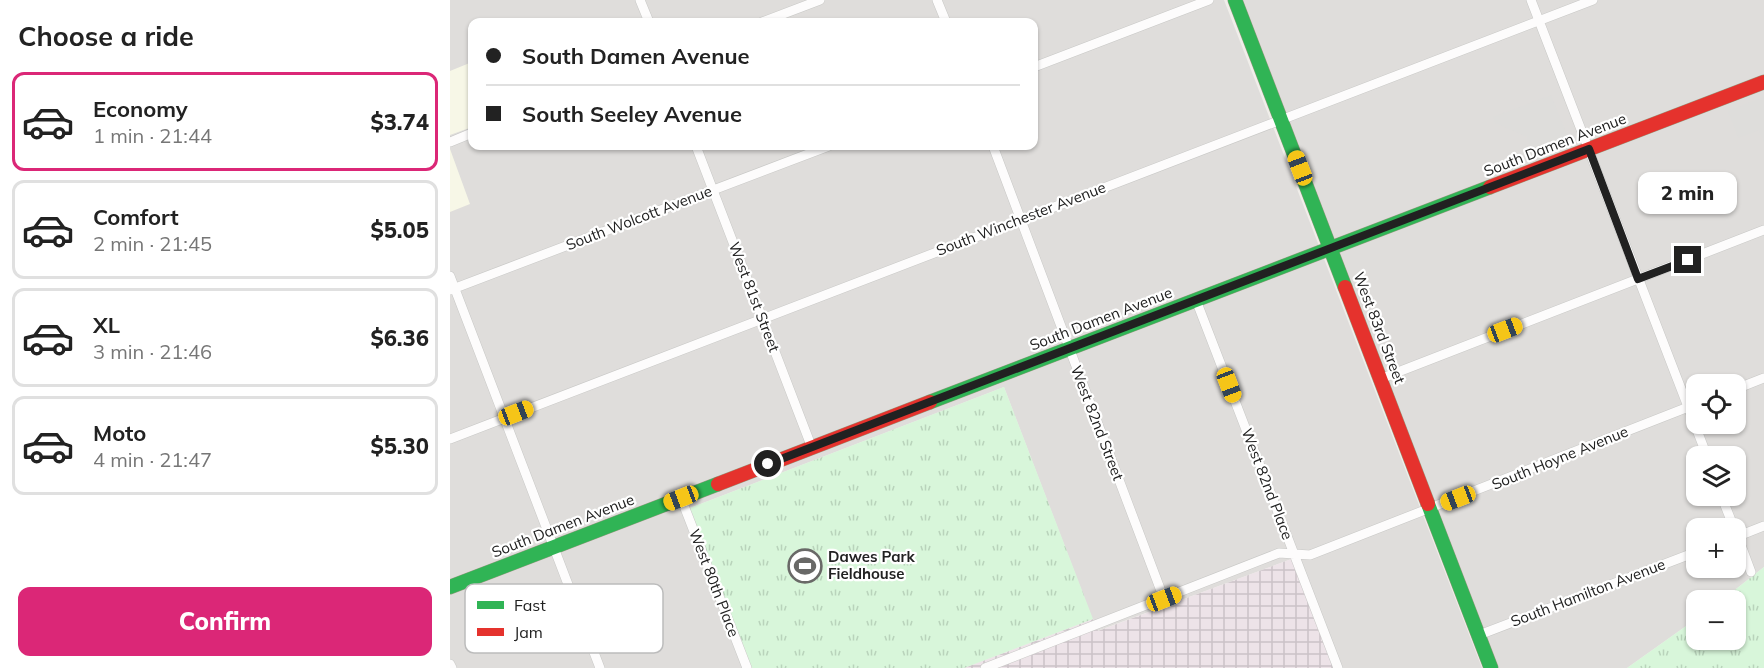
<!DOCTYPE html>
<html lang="en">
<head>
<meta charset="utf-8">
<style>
	body { margin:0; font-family:Mulish,sans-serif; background:#f6f6f6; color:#222; height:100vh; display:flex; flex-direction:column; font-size:22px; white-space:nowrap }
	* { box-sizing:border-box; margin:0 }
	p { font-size:20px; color:#767676 }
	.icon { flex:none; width:33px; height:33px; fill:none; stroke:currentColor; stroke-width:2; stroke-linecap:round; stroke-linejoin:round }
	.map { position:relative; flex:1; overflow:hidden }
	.sheet { display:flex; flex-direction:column; background:#fff; width:450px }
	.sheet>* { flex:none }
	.hud { position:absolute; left:18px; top:18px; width:570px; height:132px; border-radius:12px; box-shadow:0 2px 4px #0004; display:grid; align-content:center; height:132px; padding:0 18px; background:#fff }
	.controls { position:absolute; left:1236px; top:374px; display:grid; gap:12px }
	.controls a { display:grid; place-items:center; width:60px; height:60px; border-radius:12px; background:#fff; box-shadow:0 2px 4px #0004; font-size:30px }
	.end { position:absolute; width:27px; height:27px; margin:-14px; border:8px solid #212121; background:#fff; box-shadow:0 0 0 3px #fff }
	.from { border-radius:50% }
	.bubble { position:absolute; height:42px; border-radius:12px; background:#fff; box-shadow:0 2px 4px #0004; font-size:20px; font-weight:800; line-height:42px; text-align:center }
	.car { position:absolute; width:18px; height:36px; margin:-18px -9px; border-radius:8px; box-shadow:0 0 4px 2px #0007; background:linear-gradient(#f5c518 24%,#345 0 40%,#f5c518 0 76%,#345 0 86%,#f5c518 0) }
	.hud b { display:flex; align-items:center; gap:21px; height:57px; font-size:22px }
	.hud b+b { border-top:2px solid #e0e0e0 }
	.hud i { width:15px; height:15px; background:#222 }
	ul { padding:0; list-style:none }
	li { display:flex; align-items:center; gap:18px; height:99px; margin:0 12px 9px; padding:0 6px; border:3px solid #e0e0e0; border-radius:12px }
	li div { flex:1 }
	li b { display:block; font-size:22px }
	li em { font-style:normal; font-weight:800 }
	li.on { border-color:#db2777 }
	li>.icon { width:54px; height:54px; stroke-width:1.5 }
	h2 { padding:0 18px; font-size:27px; line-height:72px }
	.cta { display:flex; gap:12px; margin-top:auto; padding:12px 18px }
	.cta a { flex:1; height:69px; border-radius:12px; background:#db2777; color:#fff; font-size:24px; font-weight:800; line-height:69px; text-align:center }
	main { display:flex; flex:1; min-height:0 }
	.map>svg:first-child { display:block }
</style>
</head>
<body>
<main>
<section class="sheet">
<h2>Choose a ride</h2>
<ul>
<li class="on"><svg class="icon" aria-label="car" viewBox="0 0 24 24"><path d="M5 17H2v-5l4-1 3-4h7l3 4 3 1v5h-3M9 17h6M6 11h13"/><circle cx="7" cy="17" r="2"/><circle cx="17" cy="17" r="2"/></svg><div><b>Economy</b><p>1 min · 21:44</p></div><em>$3.74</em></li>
<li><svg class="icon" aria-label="car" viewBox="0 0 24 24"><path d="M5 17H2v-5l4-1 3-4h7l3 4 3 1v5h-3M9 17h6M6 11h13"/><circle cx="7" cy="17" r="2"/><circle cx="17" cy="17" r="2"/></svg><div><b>Comfort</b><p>2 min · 21:45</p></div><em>$5.05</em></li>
<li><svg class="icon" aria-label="car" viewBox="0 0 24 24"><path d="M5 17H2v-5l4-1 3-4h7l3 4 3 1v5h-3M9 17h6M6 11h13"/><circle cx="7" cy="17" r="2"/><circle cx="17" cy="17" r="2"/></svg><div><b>XL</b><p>3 min · 21:46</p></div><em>$6.36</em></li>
<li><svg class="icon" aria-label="car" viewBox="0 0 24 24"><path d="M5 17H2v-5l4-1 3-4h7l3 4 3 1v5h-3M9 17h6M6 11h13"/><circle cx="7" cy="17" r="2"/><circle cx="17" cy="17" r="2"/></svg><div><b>Moto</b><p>4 min · 21:47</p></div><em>$5.30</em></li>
</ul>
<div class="cta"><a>Confirm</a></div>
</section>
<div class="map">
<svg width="1314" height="668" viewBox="0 0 1314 668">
	<defs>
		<pattern id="industrial-grid" width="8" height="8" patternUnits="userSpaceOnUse" patternTransform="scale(1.5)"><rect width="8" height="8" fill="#ede3e8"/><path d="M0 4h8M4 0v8" fill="none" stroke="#cbc2c7"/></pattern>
		<pattern id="park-tufts" width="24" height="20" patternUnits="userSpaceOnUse" patternTransform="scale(1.5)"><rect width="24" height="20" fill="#d8f6da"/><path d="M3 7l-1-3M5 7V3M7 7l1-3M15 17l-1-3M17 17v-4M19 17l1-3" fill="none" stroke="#b9d3bb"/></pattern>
	</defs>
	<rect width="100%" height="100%" fill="#f0eeea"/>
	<path fill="#dfdddb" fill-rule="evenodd" d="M0,0H774L1032,668H887L844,558L647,631L554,387L240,508L302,668H0ZM22,22H584V146H22Z
		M791,0H1314V567L1272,600H1246V619L1177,668H1048ZM1246,384H1286V423H1246ZM1246,456H1286V495H1246ZM1246,528H1286V567H1246Z"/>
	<path fill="url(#industrial-grid)" d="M844,558L887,668H514L643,619L648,631Z"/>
	<path fill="#f7f7e7" d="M22,62V127L0,135V71Z
		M0,149L20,204L0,212Z"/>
	<path fill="#dedddb" d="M1101,95L1120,142L1084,155L1077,137L1045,123L1043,117Z
		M1314,97V143L1309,130L1288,138L1278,111Z"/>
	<path fill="url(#park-tufts)" d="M554,387L643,619L514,668H302L240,508Z
		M1314,567V668H1177L1246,619V639H1286V600H1272Z"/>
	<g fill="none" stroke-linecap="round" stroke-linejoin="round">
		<defs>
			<path id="street" d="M190,0L199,22
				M487,0L496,22
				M1081,0L1257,456
				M312,22L370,0
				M584,67L759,0
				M0,142L22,133
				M246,146L362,448
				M543,146L714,599
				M0,276L150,668
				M0,290L379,146
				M746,300L888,668
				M930,379L1314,230
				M1286,389L1314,378
				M0,439L1143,0
				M1271,495L1284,528
				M231,498L297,668
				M1286,532L1301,572
				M1286,537L1314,526
				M1029,635L1246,552
				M0,664L2,668
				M535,668L829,553L860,555L1246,404"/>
			<path id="fast" d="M785,0L895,287
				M480,402L1040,187
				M978,504L1041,668
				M0,587L268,484"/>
			<path id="jam" d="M1040,187L1314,82
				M895,287L978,504
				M268,484L480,402"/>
		</defs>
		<use href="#street" stroke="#c8c8c6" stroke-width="10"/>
		<use href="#fast" stroke="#979b80" stroke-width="15"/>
		<use href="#jam" stroke="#979b80" stroke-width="15"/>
		<use href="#street" stroke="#fdfcfc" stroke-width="9"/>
		<use href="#fast" stroke="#30b455" stroke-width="14"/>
		<use href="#jam" stroke="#e5322d" stroke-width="14"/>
	</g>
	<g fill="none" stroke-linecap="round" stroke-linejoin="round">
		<path stroke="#212121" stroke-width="8" d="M318,464L1139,149L1188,279L1238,260"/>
	</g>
	<defs>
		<symbol id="stadium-ring" viewBox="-11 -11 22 22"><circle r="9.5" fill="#fff" stroke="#696967" stroke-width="1.5"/><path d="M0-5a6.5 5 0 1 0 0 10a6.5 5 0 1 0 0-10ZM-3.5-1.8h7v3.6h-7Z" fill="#696967"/></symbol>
	</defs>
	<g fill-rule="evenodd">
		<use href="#stadium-ring" x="336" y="547" width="38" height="38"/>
	</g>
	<g text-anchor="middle" stroke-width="4.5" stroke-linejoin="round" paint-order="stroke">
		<g font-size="15" fill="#212121" stroke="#fff">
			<text transform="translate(1105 145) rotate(-21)" y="5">South Damen Avenue</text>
			<text transform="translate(189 218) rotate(-21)" y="5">South Wolcott Avenue</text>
			<text transform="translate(571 219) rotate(-21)" y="5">South Winchester Avenue</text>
			<text transform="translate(304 297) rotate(69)" y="5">West 81st Street</text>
			<text transform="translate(651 319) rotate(-21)" y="5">South Damen Avenue</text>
			<text transform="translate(929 328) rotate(69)" y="5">West 83rd Street</text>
			<text transform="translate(647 423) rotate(69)" y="5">West 82nd Street</text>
			<text transform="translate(1110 458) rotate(-22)" y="5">South Hoyne Avenue</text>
			<text transform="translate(817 484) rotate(69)" y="5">West 82nd Place</text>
			<text transform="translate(113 526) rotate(-21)" y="5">South Damen Avenue</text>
			<text transform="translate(264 583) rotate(69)" y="5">West 80th Place</text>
			<text transform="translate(1138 593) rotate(-21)" y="5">South Hamilton Avenue</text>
		</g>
		<g font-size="15" font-weight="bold" fill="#212121" stroke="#fff" text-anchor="start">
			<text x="378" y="562">Dawes Park<tspan x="378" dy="17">Fieldhouse</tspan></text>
		</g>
	</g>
	<rect x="15" y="584" width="198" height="69" rx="9" fill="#fff" stroke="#bcbcbc" stroke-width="1.5"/>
	<rect x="27" y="601" width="27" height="8" fill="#30b455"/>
	<rect x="27" y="628" width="27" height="8" fill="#e5322d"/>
	<g font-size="16" fill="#212121">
		<text x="64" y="611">Fast</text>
		<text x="64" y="638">Jam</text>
	</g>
</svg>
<div class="controls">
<a><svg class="icon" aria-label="locate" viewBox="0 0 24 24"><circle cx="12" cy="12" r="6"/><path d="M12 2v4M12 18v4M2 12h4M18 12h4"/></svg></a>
<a><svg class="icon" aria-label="layers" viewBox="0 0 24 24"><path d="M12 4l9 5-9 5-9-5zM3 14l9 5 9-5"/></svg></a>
<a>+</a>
<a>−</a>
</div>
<i class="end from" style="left:318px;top:464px"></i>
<i class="end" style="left:1238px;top:260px"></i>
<div class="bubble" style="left:1188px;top:172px;width:99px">2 min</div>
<i class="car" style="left:850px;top:168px;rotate:339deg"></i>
<i class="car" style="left:1055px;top:330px;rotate:69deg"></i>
<i class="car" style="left:779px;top:385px;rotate:159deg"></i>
<i class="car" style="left:66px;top:413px;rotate:69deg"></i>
<i class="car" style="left:231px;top:498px;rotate:249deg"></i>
<i class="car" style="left:1008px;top:498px;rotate:249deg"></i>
<i class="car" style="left:714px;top:599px;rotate:69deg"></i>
<div class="hud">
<b><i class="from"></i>South Damen Avenue</b>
<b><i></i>South Seeley Avenue</b>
</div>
</div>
</main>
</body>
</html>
